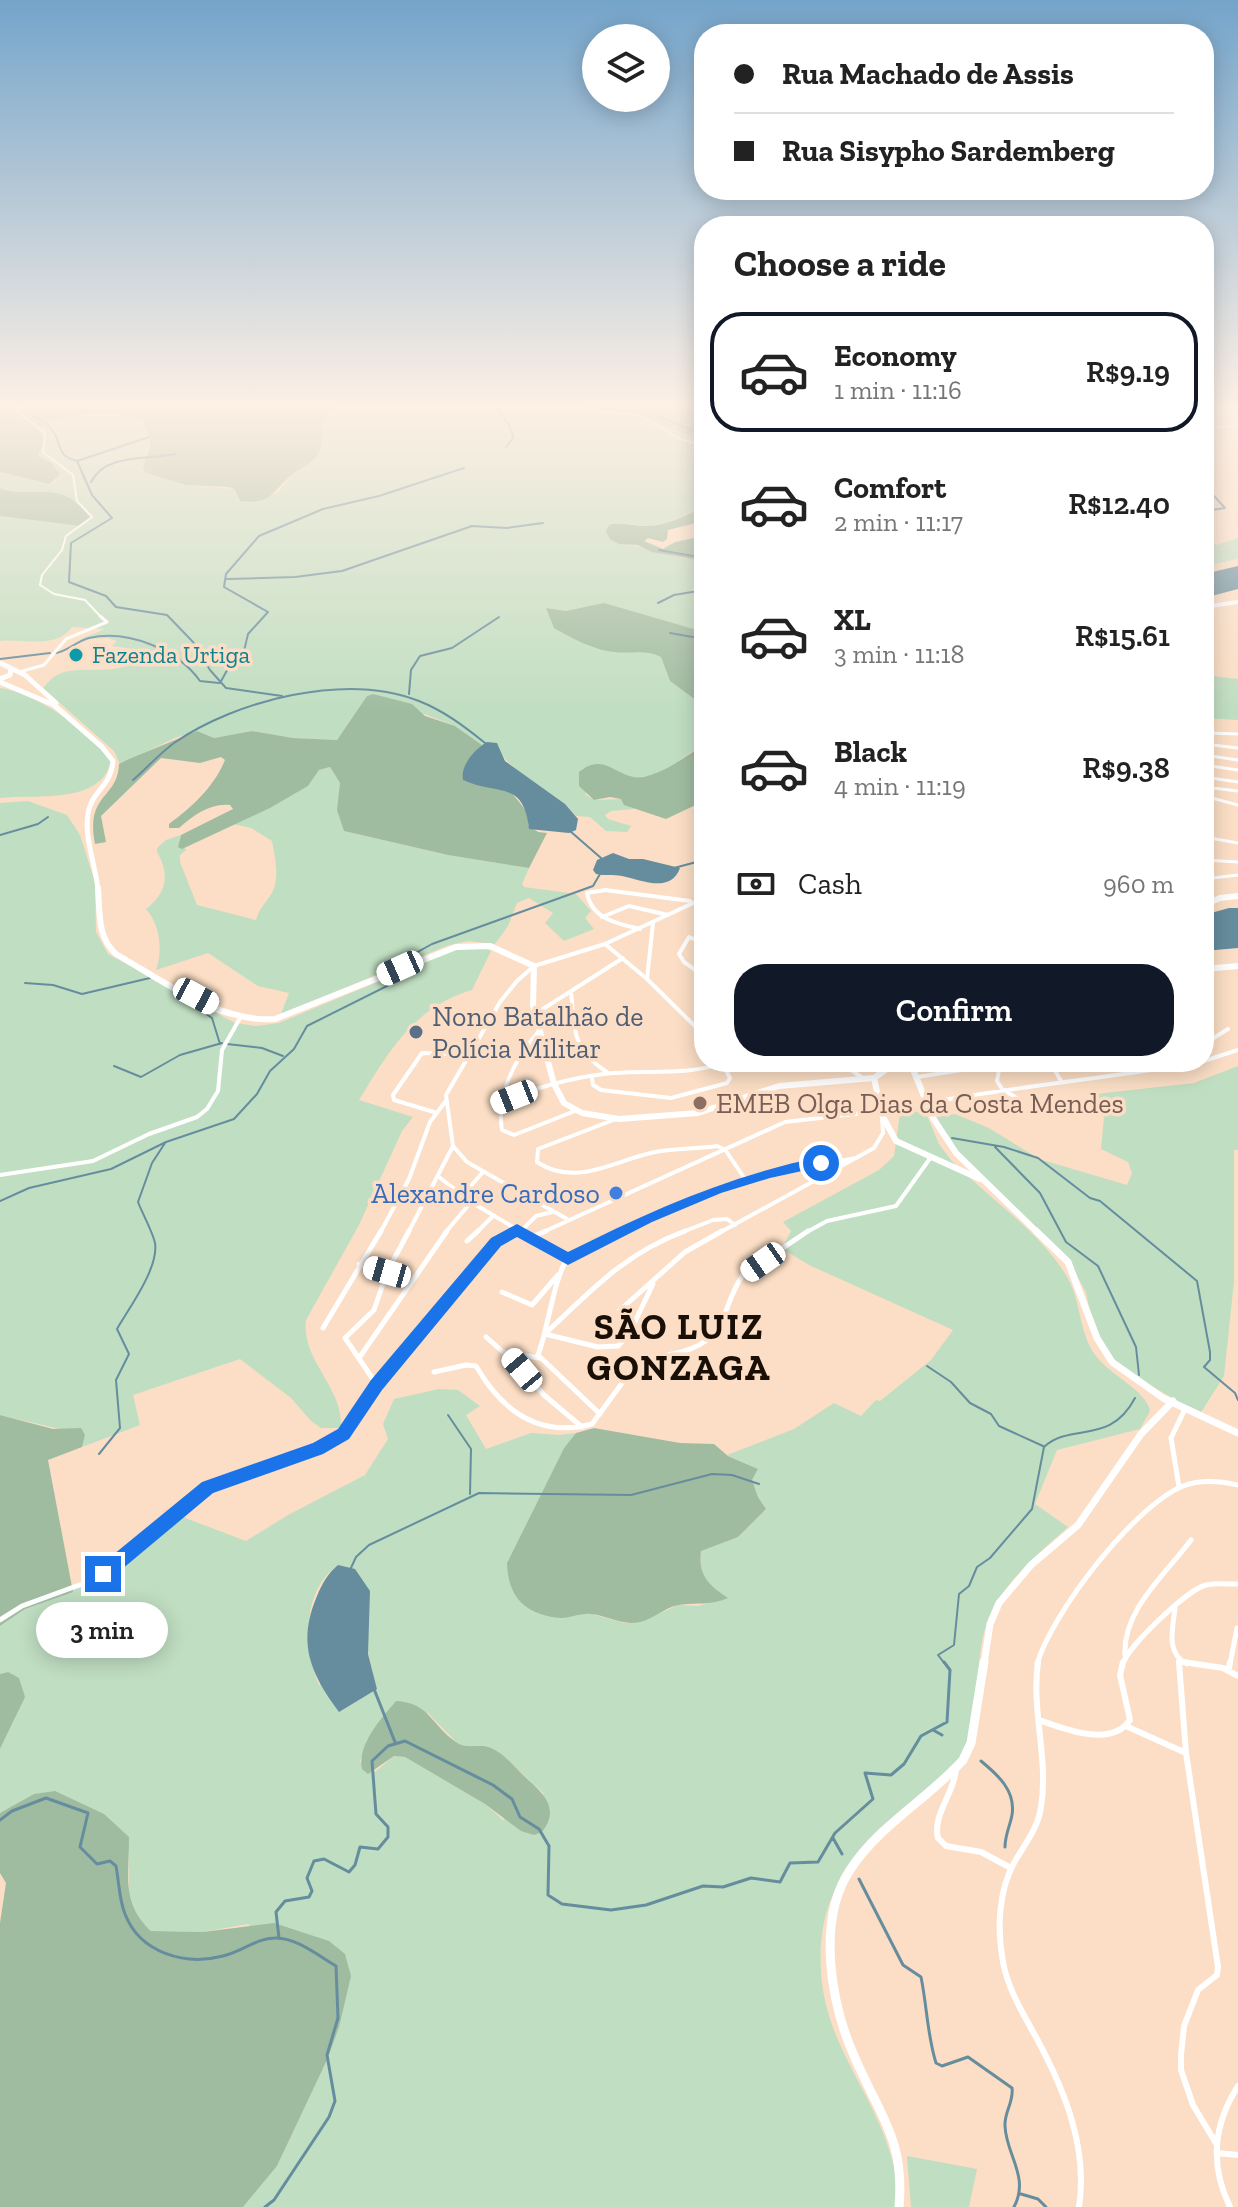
<!DOCTYPE html>
<html lang="en">
<head>
<meta charset="utf-8">
<style>
	body { margin:0; font-family:"Zilla Slab",serif; background:#f2f2f2; color:#222; height:100vh; display:flex; flex-direction:column; font-size:30px; white-space:nowrap }
	* { box-sizing:border-box; margin:0 }
	p { font-size:26px; color:#767676 }
	.icon { flex:none; width:44px; height:44px; fill:none; stroke:currentColor; stroke-width:2; stroke-linecap:round; stroke-linejoin:round }
	.map { position:relative; flex:1; overflow:hidden }
	.panel { position:absolute; left:694px; top:216px; width:520px; height:856px; display:flex; flex-direction:column; background:#fff; border-radius:32px; box-shadow:0 4px 20px #0003 }
	.panel>* { flex:none }
	.top-card { position:absolute; left:694px; top:24px; width:520px; height:176px; border-radius:32px; box-shadow:0 4px 20px #0003; display:grid; align-content:center; height:176px; padding:0 40px; background:#fff }
	.controls { position:absolute; left:582px; top:24px; display:grid; gap:16px }
	.controls a { display:grid; place-items:center; width:88px; height:88px; border-radius:50%; background:#fff; box-shadow:0 4px 20px #0003; font-size:40px }
	.end { position:absolute; width:36px; height:36px; margin:-18px; border:10px solid #1a73e8; background:#fff; box-shadow:0 0 0 4px #fff }
	.from { border-radius:50% }
	.bubble { position:absolute; height:56px; border-radius:28px; background:#fff; box-shadow:0 4px 20px #0003; font-size:26px; font-weight:600; line-height:56px; text-align:center }
	.car { position:absolute; width:24px; height:48px; margin:-24px -12px; border-radius:10px; box-shadow:0 0 6px 2px #0007; background:linear-gradient(#fff 24%,#345 0 40%,#fff 0 76%,#345 0 86%,#fff 0) }
	.top-card b { display:flex; align-items:center; gap:28px; height:76px; font-size:30px }
	.top-card b+b { border-top:2px solid #e0e0e0 }
	.top-card i { width:20px; height:20px; background:#222 }
	ul { padding:0; list-style:none }
	li { display:flex; align-items:center; gap:24px; height:120px; margin:0 16px 12px; padding:0 24px; border:4px solid transparent; border-radius:32px }
	li div { flex:1 }
	li b { display:block; font-size:30px }
	li em { font-style:normal; font-weight:600 }
	li.current { border-color:#111827 }
	li>.icon { width:72px; height:72px; stroke-width:1.5 }
	h2 { padding:0 40px; font-size:36px; line-height:96px }
	.pay { display:flex; align-items:center; gap:20px; height:88px; padding:0 40px; font-size:30px }
	.pay p { margin-inline-start:auto }
	.action { display:flex; gap:16px; margin-top:auto; padding:16px 40px }
	.action a { flex:1; height:92px; border-radius:32px; background:#111827; color:#fff; font-size:32px; font-weight:600; line-height:92px; text-align:center }
	.map>svg:first-child { display:block }
</style>
</head>
<body>
<div class="map">
<svg width="1238" height="2207" viewBox="0 0 1238 2207">
	<rect width="100%" height="100%" fill="#fbdec5"/>
	<path fill="#c0dec2" fill-rule="evenodd" d="M346,402H566L590,411L634,412L685,434L704,438V512C689,511 676,521 661,524C646,528 632,524 616,523L627,544L686,559L697,552L696,548L704,545V588L692,589L697,596H704V632L604,604L566,611L547,608L559,631L580,640L608,651L652,652L661,657L670,681L693,698L704,700V744C685,755 659,779 636,777C612,776 617,757 582,769L586,795L594,800L621,799L634,809L611,811L605,815L608,819L631,826L627,832L606,831L590,817L576,816C554,792 506,773 498,745H482L455,726L373,694L367,696L337,740L293,738L252,731L214,738L197,731L175,738L120,764L114,751L43,688C47,684 52,677 57,675C81,661 128,683 140,650L112,646L117,641L107,638L81,639L105,629L72,627C55,650 24,638 0,641V516L72,525L81,509C59,484 27,501 0,488V472L50,484L56,481L51,463L38,456L42,447L39,429C56,411 115,413 139,418L143,420L151,444L146,457L186,485L234,489L239,501L277,493L292,475L313,461L321,446L320,430L326,416Z
		M1238,538V559L1204,566V540L1217,545Z
		M1204,675L1238,679V720L1204,718Z
		M0,688C37,693 89,731 111,761C101,805 36,794 0,798Z
		M330,767L340,783L344,831L448,855L529,868L522,884L524,887L576,894L591,911L585,918L594,929L564,941L545,923L553,913L529,898L517,903L508,926L495,944L468,941L449,945L281,1014L289,993L258,986L208,953L156,970C163,951 160,924 146,909C167,893 170,874 157,852V848L166,840L181,835L179,841L186,850L180,855V862L197,905L256,920C260,907 265,904 272,893C280,878 275,857 272,841L251,828L233,824L270,808L308,786L319,770Z
		M28,801L67,815L80,835L95,882L96,932L108,954L235,1023L256,1026L279,1023L454,950L483,948L491,951L472,990C414,1007 389,1051 359,1100L413,1117L402,1131L359,1225L306,1320C301,1360 342,1386 341,1425L338,1428H321L311,1421L291,1398L240,1359L133,1395L140,1425L82,1447L85,1435L0,1415V803Z
		M1238,1066V1150H1234V1281L1224,1376L1200,1414L1119,1367L1093,1328L1086,1292L1069,1262L948,1142L937,1117L955,1114L989,1128L1039,1159L1127,1185L1132,1173L1128,1162L1101,1149L1104,1117L1087,1095L1194,1083Z
		M925,1111L939,1144L951,1160C987,1197 1042,1233 1067,1277C1082,1302 1078,1332 1096,1356C1110,1375 1147,1391 1150,1411L1140,1429L1057,1450L1035,1504L1068,1527C1032,1559 992,1591 982,1641C975,1679 983,1727 959,1759C950,1771 935,1782 923,1792C862,1848 816,1881 821,1973C826,2046 874,2093 892,2159C897,2175 896,2191 895,2207H243L277,2166L327,2060L340,2020L248,1924L203,1932L151,1931L136,1918L129,1896L128,1837L13,1807L0,1813V1749L15,1718L8,1672L0,1674V1626L25,1609L103,1578L180,1516L246,1541L288,1515L365,1475L388,1439L383,1424L394,1399L439,1389L458,1390L480,1406L466,1415L486,1449L531,1433L559,1435L576,1433L564,1448L507,1563L526,1607L559,1618L588,1613L624,1623L639,1622L679,1605L698,1606L727,1598C707,1585 698,1575 701,1550L738,1537L766,1509L758,1497L752,1480L758,1469L727,1455L794,1429L834,1403L861,1416L876,1400L880,1401L931,1360L953,1330L809,1265L786,1251L785,1242L791,1231L783,1222L879,1170L894,1156L900,1113ZM338,1565L367,1626L368,1654L377,1689L319,1685C304,1649 301,1591 338,1565ZM428,1713L457,1743L506,1758L544,1794L503,1820L485,1804L405,1757L394,1756L375,1772L360,1761L367,1739Z
		M907,2156L977,2169L969,2207H911Z"/>
	<path fill="#9fbca1" d="M0,402H346C307,426 331,427 318,454C312,464 302,467 293,474C271,491 273,505 240,501L234,489L229,487L186,485L146,473L143,468L151,444L143,421C124,409 54,412 39,429L45,440L38,456L51,463L60,474L50,484L0,472Z
		M566,402H704V438L685,434L634,412L590,411Z
		M0,488C21,498 51,485 71,499C78,503 84,511 91,517L80,526L0,516Z
		M697,511L704,512V521L668,530L667,539L663,542L648,538L644,541L663,549L675,542L704,536V545L695,549L703,557L698,560L652,552L637,545L619,544L610,539L606,531L609,525C622,521 634,527 647,526C666,526 680,517 697,511Z
		M604,603L704,632V700L693,698L670,681L661,657C646,649 631,654 615,652C596,651 571,638 554,628L546,608L566,611Z
		M373,694L412,704L425,716L455,726L482,745L467,761L463,780L511,792L529,814L528,825L538,832L547,833L529,868L448,855L344,831L337,810L340,783L330,767L319,770L308,786L270,808L182,849L178,847L181,835L233,809L230,805C210,803 194,815 179,828H169V824C192,807 214,787 225,760L221,757L200,763L161,758L101,816L106,842L95,844C85,793 118,799 119,764L129,759L197,731L214,738L252,731L293,738L337,740L367,696Z
		M704,744V801L666,819L624,805L621,799L610,797L594,800L579,786V772C606,750 618,781 643,777C664,773 687,756 704,744Z
		M0,1415L53,1429L81,1428L85,1435L82,1447L48,1460L73,1592L25,1609L0,1626Z
		M594,1428L680,1443L714,1444L728,1456L758,1469L752,1480L758,1497L766,1509L738,1537L701,1551C698,1575 708,1585 728,1598C710,1606 697,1602 679,1605C665,1607 654,1619 640,1622C623,1626 608,1616 591,1614C581,1613 571,1618 561,1618C525,1615 508,1597 507,1563L564,1448L576,1433Z
		M8,1672L19,1678L25,1697L0,1749V1674Z
		M396,1701C430,1703 431,1725 456,1742C468,1750 478,1743 491,1748C503,1753 511,1763 520,1772C538,1790 563,1805 542,1832L534,1835L521,1831L485,1804L405,1757L394,1756L368,1774L362,1769C357,1744 381,1719 396,1701Z
		M55,1791L104,1814L129,1837C129,1876 121,1903 151,1931L203,1932L274,1923L329,1941L345,1954L351,1976L339,2027L327,2060L277,2166L243,2207H0V1923L6,1883L0,1873V1813L34,1794Z"/>
	<path fill="#668d9e" d="M1238,566V589L1204,598V574Z
		M487,742L497,743L505,761L565,804L578,819L576,830L569,833L529,829C524,779 497,796 463,780C460,765 475,749 487,742Z
		M613,853L629,859H643L680,868C671,894 641,880 622,876C613,874 605,876 596,874L593,870L597,860Z
		M1229,908H1238V948L1204,951V915Z
		M338,1565L355,1569L370,1591L368,1654L377,1689L339,1712C310,1673 297,1643 317,1596C322,1584 328,1573 338,1565Z"/>
	<g fill="none" stroke-linecap="round" stroke-linejoin="round">
		<path stroke="#668d9e" stroke-width="2" d="M33,402L29,406L30,414C38,419 48,422 53,431C63,446 56,456 77,461L149,437
			M494,402C500,415 512,424 513,438L506,447
			M347,406L380,402
			M1204,407L1221,408
			M655,415L704,435
			M77,461L92,495L112,518L71,543L69,582L106,596L116,607L167,615L193,642L210,670L226,688L282,696
			M91,482C106,453 146,460 175,454
			M1204,511L1225,508L1214,496
			M659,550L704,558
			M227,579L295,577L342,571L472,526L507,528L543,523
			M658,603L674,595L704,590
			M670,633L704,639
			M56,653C68,651 77,641 89,638C128,629 178,650 200,681L219,683
			M0,659L50,653
			M220,683L230,665L244,651L248,634L268,612L224,587L226,574L259,536L323,509L379,496L464,468
			M409,694L411,670L420,656L452,648L499,617
			M133,780C147,768 159,754 174,743C236,700 346,672 419,701C444,711 464,726 485,743
			M570,831L601,858
			M0,835L38,824L48,817
			M674,868L704,860
			M414,954L432,944L593,886L600,874
			M25,983L53,985L82,994L150,978
			M176,993L212,1018L220,1044
			M227,1044L262,1048L283,1056
			M114,1066L141,1077L180,1055L222,1043
			M952,1138L1004,1147L1038,1158L1090,1198L1100,1201L1197,1281L1210,1352V1360L1204,1367L1235,1393L1238,1400
			M995,1147L1040,1193L1066,1242L1098,1266L1136,1347L1139,1375
			M0,1201L29,1188L111,1169L166,1142L234,1119L257,1094L270,1071L294,1049L307,1026L409,975L414,968
			M927,1366L951,1382L970,1403L991,1414L999,1426L1043,1446
			M448,1415L471,1449L470,1494
			M99,1454L120,1428L116,1380L129,1354L117,1329C129,1308 159,1268 155,1243C152,1230 143,1215 138,1202L152,1163L165,1143
			M350,1570L356,1557L369,1545L479,1493L631,1495L712,1474L732,1475L759,1484
			M945,1664L938,1655L954,1645L959,1594L969,1586L977,1567L990,1558L1032,1509L1044,1447C1071,1422 1110,1446 1135,1398"/>
		<path stroke="#668d9e" stroke-width="3" d="M374,1689L395,1742
			M933,1730L942,1735
			M981,1761C998,1775 1016,1791 1012,1815C1010,1826 1005,1835 1005,1847
			M0,1820L12,1811L46,1798L88,1813L80,1847L97,1864L110,1861L116,1866C119,1882 119,1899 125,1914C140,1953 185,1966 223,1956C241,1952 257,1938 275,1938C295,1937 319,1956 336,1966L338,2018L327,2055L335,2101L329,2117L274,2200L265,2207
			M833,1838L842,1854
			M859,1879L903,1965L921,1977C927,2006 927,2034 936,2063L942,2066L968,2057L1012,2088C1014,2102 1004,2112 1005,2126C1006,2155 1030,2177 1014,2207
			M279,1938L276,1912L285,1901L309,1897L312,1891L307,1878L314,1861L324,1859L349,1872L355,1865L360,1847L378,1849L388,1837V1827L376,1814L372,1761L388,1746L405,1741L493,1785L512,1799L520,1817L539,1829L549,1846L548,1895L562,1904L611,1910L646,1905L703,1886L723,1887L751,1878L780,1882L790,1863L818,1862L835,1833L873,1799L865,1773L891,1775L904,1764L921,1736L947,1722L950,1670L944,1662
			M1021,2194L1038,2199L1046,2207"/>
		<path stroke="#fff" stroke-width="2" d="M24,402L17,411L45,433L43,452L73,475L77,501L92,517L66,536L62,550L42,575L40,585L54,594L85,600L102,618
			M518,402C522,411 530,413 539,410L544,402
			M565,402L586,410L640,415L678,438L704,446
			M1204,428L1238,426"/>
		<path stroke="#fff" stroke-width="3" d="M19,672L44,665L66,639L107,622L100,616
			M1208,733L1238,734
			M1204,744L1238,748
			M1204,755L1238,760
			M1204,765L1238,770
			M1204,777L1238,782
			M1204,787L1238,791
			M1204,796L1238,805
			M1204,837L1238,843
			M1204,860L1238,862
			M1204,879L1238,875
			M604,890H607"/>
		<path stroke="#fff" stroke-width="4" d="M602,917L629,906L668,915
			M640,929C617,924 592,919 587,893L605,890L690,901
			M704,943L689,937L679,954L684,962L704,976
			M605,944L647,979L704,1035
			M647,979L653,923
			M571,991C575,1032 571,1048 608,1073
			M535,1014L623,958
			M539,1031C515,1059 496,1092 502,1130L514,1135L575,1111
			M1204,1044L1228,1029
			M1204,1061L1238,1050
			M840,1062L864,1079
			M1050,1062L1061,1081
			M1000,1064L997,1081L1002,1089L1020,1100
			M917,1077L1000,1064
			M592,1078L593,1085L601,1090L671,1098L727,1083L730,1078L723,1064
			M498,1103C535,1088 574,1076 614,1073C652,1070 689,1076 726,1062
			M927,1103C1018,1086 1110,1078 1201,1062
			M434,1112L394,1100L393,1095L422,1053L469,1055
			M616,1119L538,1149L537,1162C576,1188 615,1160 655,1152C675,1148 697,1149 717,1146L726,1150
			M453,1146L467,1162L567,1219
			M726,1151L745,1179
			M0,1175L93,1161L149,1134L197,1117L207,1109L218,1091L222,1050L240,1018
			M439,1177L471,1202L523,1233
			M462,1196L483,1172
			M521,1231L536,1216L552,1212
			M380,1233L409,1179L430,1122L445,1102
			M408,1233L453,1146L446,1095L500,1002L517,981L534,966L605,944L704,898
			M445,1233L471,1202
			M476,1233L493,1216
			M512,1233L517,1230
			M541,1233L785,1122L881,1111
			M619,1233L647,1218L745,1179L856,1158
			M680,1233L713,1220L727,1219L735,1225
			M719,1233L874,1148L883,1133L882,1117
			M805,1233L827,1221L896,1206L931,1157"/>
		<path stroke="#fff" stroke-width="5" d="M520,1231L568,1259
			M532,1237L546,1231
			M467,1241L478,1231
			M359,1264L387,1272
			M502,1292L532,1305L558,1275
			M620,1310L685,1252L722,1231
			M323,1328L381,1231
			M548,1331C594,1288 624,1254 685,1231
			M545,1334L598,1347L618,1346L629,1334L653,1284
			M486,1337L503,1352L539,1358
			M509,1355L544,1395L582,1427
			M359,1358L447,1231
			M434,1372L466,1365L476,1366C502,1411 539,1438 592,1424L639,1360C666,1355 703,1353 719,1327C728,1310 731,1291 743,1275L808,1231
			M377,1385L485,1254L496,1242L516,1231
			M600,1414L538,1355C547,1333 555,1274 567,1260C577,1249 608,1238 622,1231
			M1179,1487L1171,1438L1185,1409
			M1175,1608C1173,1628 1165,1653 1187,1664
			M0,1620L22,1606L93,1580L208,1488L325,1445L350,1425L377,1385L345,1338L374,1310L387,1272L409,1231
			M1125,1656C1122,1610 1166,1574 1191,1540
			M1179,1660V1664
			M1037,1664C1052,1613 1133,1507 1183,1486C1201,1479 1220,1481 1238,1485
			M1123,1664C1127,1647 1188,1589 1206,1585C1215,1583 1228,1584 1238,1584
			M1230,1664L1237,1628"/>
		<path stroke="#fff" stroke-width="6" d="M1038,1662C1031,1711 1049,1759 1041,1807C1038,1828 1025,1844 1015,1861C998,1891 997,1930 1003,1962C1008,1990 1024,2015 1037,2039C1065,2091 1088,2148 1079,2207
			M1179,1662L1186,1753
			M1183,1662L1223,1668L1238,1676
			M1229,1668L1230,1662
			M1039,1720C1065,1729 1111,1748 1130,1720L1120,1675L1123,1662
			M1128,1727L1186,1753L1218,1967L1217,1975L1198,1990L1184,2026L1181,2055V2070L1193,2105L1217,2145
			M956,1769C955,1792 932,1815 938,1838L946,1846L981,1852L1011,1868
			M1217,2153L1238,2155
			M1230,2207C1210,2166 1213,2125 1238,2086"/>
		<path stroke="#fff" stroke-width="4" d="M1238,406L1227,404L1221,407L1238,412
			M1227,412L1238,424
			M1204,607L1238,602"/>
		<path stroke="#fff" stroke-width="5" d="M0,663L25,675L56,703
			M0,679L10,675L11,668
			M0,682L54,705L102,747L113,761C110,787 97,787 90,806C81,831 96,865 98,890"/>
		<path stroke="#fff" stroke-width="6" d="M98,888C100,913 97,937 116,954C163,981 219,1023 275,1019L456,947L490,946L534,966L533,1005L554,1084L564,1103L582,1113L619,1119L698,1113L779,1086L874,1078L897,1062
			M1204,905L1220,898L1238,896
			M1204,969L1238,966
			M910,1062L933,1118L956,1153L1038,1233
			M874,1078L882,1115L896,1141L980,1179"/>
		<path stroke="#fff" stroke-width="7" d="M1036,1231L1068,1262L1097,1338L1112,1362L1163,1398L1238,1433
			M984,1664L990,1624L999,1603L1031,1565L1078,1525L1141,1434L1173,1401"/>
		<path stroke="#fff" stroke-width="9" d="M899,2207C905,2140 880,2116 855,2058C831,2005 816,1921 850,1870C878,1826 928,1799 963,1760L971,1743L984,1662"/>
		<path stroke="#fff" stroke-width="5" d="M1224,402L1238,415"/>
	</g>
	<linearGradient id="sky" x2="0" y2="1"><stop stop-color="#74a4ca"/><stop offset="0.57" stop-color="#fdf0e5"/><stop offset="1" stop-color="#fdf0e5" stop-opacity="0"/></linearGradient>
	<rect width="1238" height="711" fill="url(#sky)"/>
	<path fill="#1a73e8" d="M821,1157L827,1163L825,1166L770,1178L721,1193L652,1222L568,1265L517,1237L501,1246L382,1390L349,1439L323,1454L213,1493L109,1580L103,1582L97,1580L94,1574L97,1568L202,1482L313,1443L338,1429L371,1380L491,1238L517,1224L568,1252C650,1211 730,1175 821,1157Z"/>
	<circle fill="#0f9aa8" stroke="#fbdec5" stroke-width="3" cx="76" cy="655" r="8"/>
	<circle fill="#5c6f8a" stroke="#fbdec5" stroke-width="3" cx="416" cy="1032" r="8"/>
	<circle fill="#8d6e63" stroke="#fbdec5" stroke-width="3" cx="700" cy="1103" r="8"/>
	<circle fill="#3f7fe0" stroke="#fbdec5" stroke-width="3" cx="616" cy="1193" r="8"/>
	<g text-anchor="middle" stroke-width="7" stroke-linejoin="round" paint-order="stroke">
		<g font-size="24" fill="#0d838f" stroke="#fbdec5" text-anchor="start">
			<text x="92" y="663">Fazenda Urtiga</text>
		</g>
		<g font-size="28" fill="#4e5e75" stroke="#fbdec5" text-anchor="start">
			<text x="432" y="1026">Nono Batalhão de<tspan x="432" dy="32">Polícia Militar</tspan></text>
		</g>
		<g font-size="28" fill="#785e54" stroke="#fbdec5" text-anchor="start">
			<text x="716" y="1113">EMEB Olga Dias da Costa Mendes</text>
		</g>
		<g font-size="28" fill="#366cbe" stroke="#fbdec5" text-anchor="end">
			<text x="600" y="1203">Alexandre Cardoso</text>
		</g>
		<g font-size="36" font-weight="bold" letter-spacing="2" fill="#190f07" stroke="#fbdec5">
			<text x="679" y="1339">SÃO LUIZ<tspan x="679" dy="41">GONZAGA</tspan></text>
		</g>
	</g>
</svg>
<div class="controls">
<a><svg class="icon" aria-label="layers" viewBox="0 0 24 24"><path d="M12 4l9 5-9 5-9-5zM3 14l9 5 9-5"/></svg></a>
</div>
<i class="end from" style="left:821px;top:1163px"></i>
<i class="end" style="left:103px;top:1574px"></i>
<div class="bubble" style="left:36px;top:1602px;width:132px">3 min</div>
<i class="car" style="left:400px;top:968px;rotate:246deg"></i>
<i class="car" style="left:196px;top:996px;rotate:118deg"></i>
<i class="car" style="left:514px;top:1097px;rotate:248deg"></i>
<i class="car" style="left:763px;top:1262px;rotate:235deg"></i>
<i class="car" style="left:387px;top:1272px;rotate:286deg"></i>
<i class="car" style="left:522px;top:1370px;rotate:320deg"></i>
<div class="top-card">
<b><i class="from"></i>Rua Machado de Assis</b>
<b><i></i>Rua Sisypho Sardemberg</b>
</div>
<section class="panel">
<h2>Choose a ride</h2>
<ul>
<li class="current"><svg class="icon" aria-label="car" viewBox="0 0 24 24"><path d="M5 17H2v-5l4-1 3-4h7l3 4 3 1v5h-3M9 17h6M6 11h13"/><circle cx="7" cy="17" r="2"/><circle cx="17" cy="17" r="2"/></svg><div><b>Economy</b><p>1 min · 11:16</p></div><em>R$9.19</em></li>
<li><svg class="icon" aria-label="car" viewBox="0 0 24 24"><path d="M5 17H2v-5l4-1 3-4h7l3 4 3 1v5h-3M9 17h6M6 11h13"/><circle cx="7" cy="17" r="2"/><circle cx="17" cy="17" r="2"/></svg><div><b>Comfort</b><p>2 min · 11:17</p></div><em>R$12.40</em></li>
<li><svg class="icon" aria-label="car" viewBox="0 0 24 24"><path d="M5 17H2v-5l4-1 3-4h7l3 4 3 1v5h-3M9 17h6M6 11h13"/><circle cx="7" cy="17" r="2"/><circle cx="17" cy="17" r="2"/></svg><div><b>XL</b><p>3 min · 11:18</p></div><em>R$15.61</em></li>
<li><svg class="icon" aria-label="car" viewBox="0 0 24 24"><path d="M5 17H2v-5l4-1 3-4h7l3 4 3 1v5h-3M9 17h6M6 11h13"/><circle cx="7" cy="17" r="2"/><circle cx="17" cy="17" r="2"/></svg><div><b>Black</b><p>4 min · 11:19</p></div><em>R$9.38</em></li>
</ul>
<div class="pay"><svg class="icon" aria-label="cash" viewBox="0 0 24 24"><path d="M3 7h18v10H3z"/><circle cx="12" cy="12" r="2"/></svg>Cash<p>960 m</p></div>
<div class="action"><a>Confirm</a></div>
</section>
</div>
</body>
</html>
